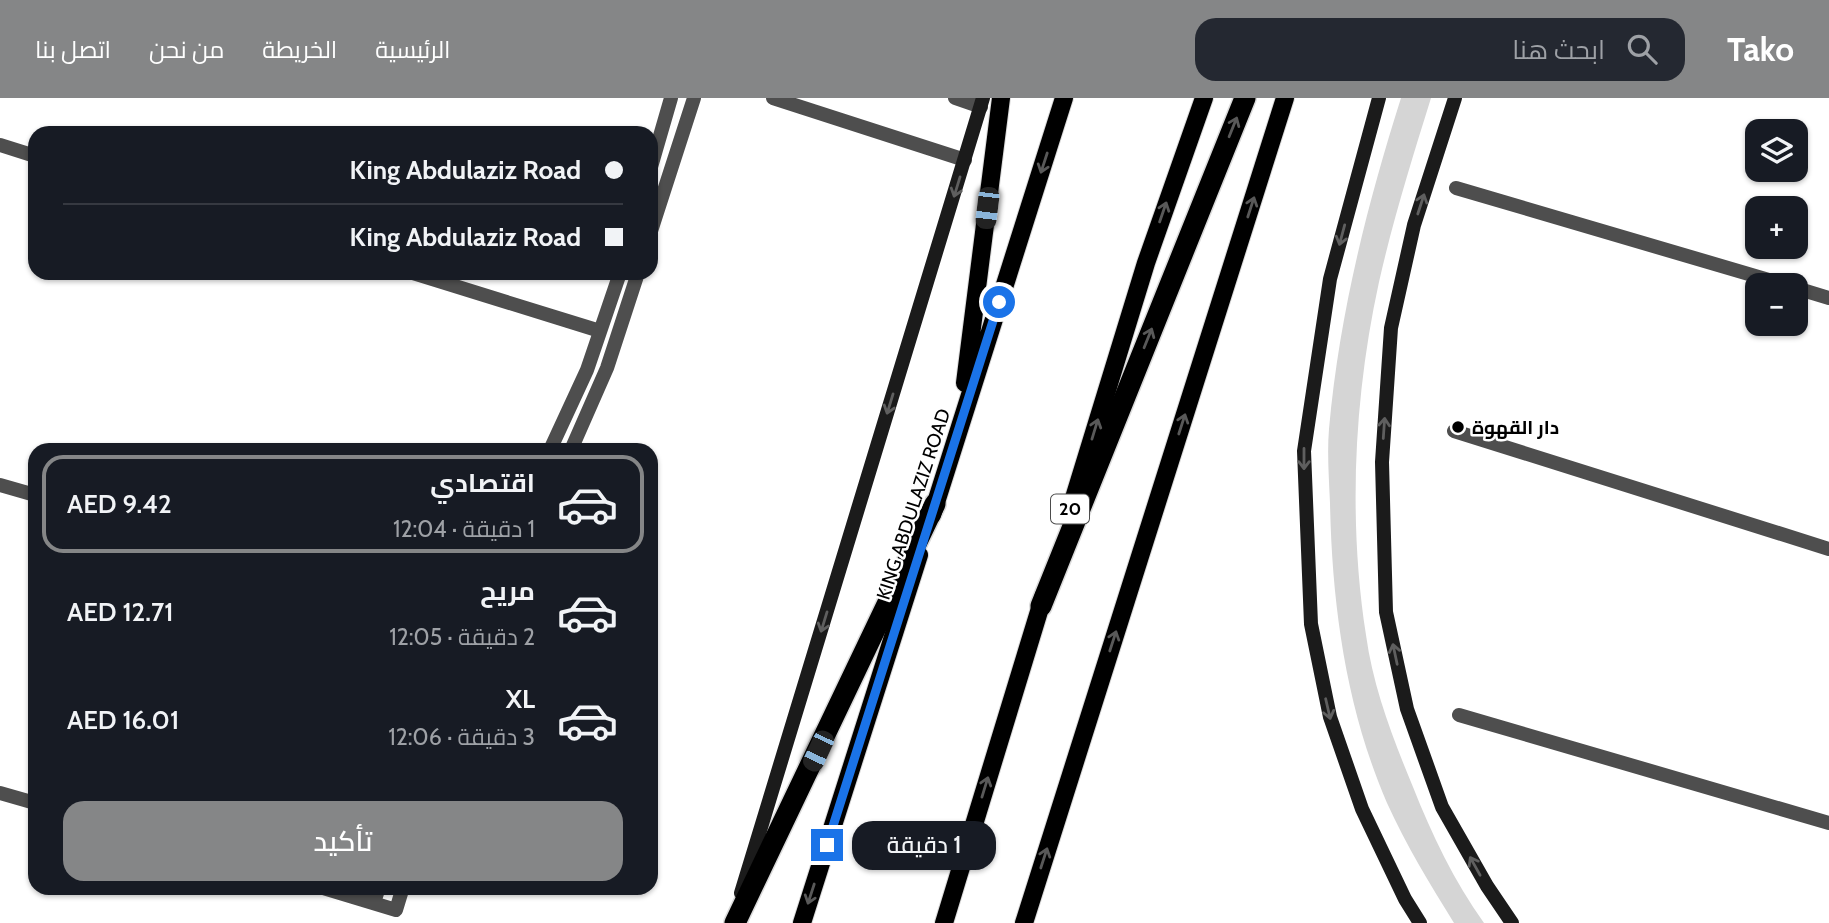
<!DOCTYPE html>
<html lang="ar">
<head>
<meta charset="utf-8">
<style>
	body { margin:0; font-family:Cabin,Cairo,sans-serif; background:#242831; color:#f1f3f6; direction:rtl; height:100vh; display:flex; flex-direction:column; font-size:26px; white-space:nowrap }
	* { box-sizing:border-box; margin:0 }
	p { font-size:23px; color:#9ea1a6 }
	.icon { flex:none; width:38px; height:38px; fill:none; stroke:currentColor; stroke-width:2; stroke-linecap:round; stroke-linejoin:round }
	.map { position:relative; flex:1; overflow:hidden; direction:ltr }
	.side { position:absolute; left:28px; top:345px; width:630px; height:452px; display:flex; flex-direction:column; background:#171b24; border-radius:21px; box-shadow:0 2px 5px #0004; direction:rtl }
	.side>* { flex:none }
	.guide { position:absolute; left:28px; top:28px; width:630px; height:154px; border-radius:21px; box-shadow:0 2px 5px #0004; direction:rtl; display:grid; align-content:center; height:154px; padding:0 35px; background:#171b24 }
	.fabs { position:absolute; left:1745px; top:21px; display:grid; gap:14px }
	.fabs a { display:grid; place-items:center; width:63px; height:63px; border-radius:14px; background:#171b24; box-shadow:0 2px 5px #0004; font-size:35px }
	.end { position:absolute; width:32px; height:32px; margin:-16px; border:9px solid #1a73e8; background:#fff; box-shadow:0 0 0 4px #fff }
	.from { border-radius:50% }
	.bubble { position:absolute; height:49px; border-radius:21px; background:#171b24; box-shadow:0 2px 5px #0004; font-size:23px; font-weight:600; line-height:49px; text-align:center; direction:rtl }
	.car { position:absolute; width:21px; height:42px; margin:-21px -10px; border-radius:9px; box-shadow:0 0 5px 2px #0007; background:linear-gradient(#222 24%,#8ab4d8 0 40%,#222 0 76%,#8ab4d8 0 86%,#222 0) }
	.guide b { display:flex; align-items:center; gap:24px; height:66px; font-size:26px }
	.guide b+b { border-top:2px solid #363941 }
	.guide i { width:18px; height:18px; background:#f1f3f6 }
	ul { padding:12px 0 0; list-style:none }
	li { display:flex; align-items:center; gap:21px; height:98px; margin:0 14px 10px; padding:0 21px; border:4px solid transparent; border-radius:21px }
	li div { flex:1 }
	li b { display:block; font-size:26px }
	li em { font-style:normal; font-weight:600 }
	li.active { border-color:#858687 }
	li>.icon { width:63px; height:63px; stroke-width:1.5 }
	.button { display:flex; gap:14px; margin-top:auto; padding:14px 35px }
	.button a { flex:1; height:80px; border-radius:21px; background:#858687; color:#fff; font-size:28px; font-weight:600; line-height:80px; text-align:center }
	header { display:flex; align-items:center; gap:42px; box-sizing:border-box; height:98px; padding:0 35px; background:#858687; color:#fff }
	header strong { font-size:33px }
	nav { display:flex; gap:38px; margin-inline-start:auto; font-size:24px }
	.search { width:490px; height:63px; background:#242831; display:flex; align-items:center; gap:18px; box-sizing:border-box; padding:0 24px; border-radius:21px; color:#9ea1a6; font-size:26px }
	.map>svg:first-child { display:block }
</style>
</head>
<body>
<header>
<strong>Tako</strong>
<div class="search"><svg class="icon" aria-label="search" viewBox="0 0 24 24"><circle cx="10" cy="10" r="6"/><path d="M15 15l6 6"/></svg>ابحث هنا</div>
<nav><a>الرئيسية</a><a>الخريطة</a><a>من نحن</a><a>اتصل بنا</a></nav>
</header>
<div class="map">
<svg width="1829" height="825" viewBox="0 0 1829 825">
	<rect width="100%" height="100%" fill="#fff"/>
	<path fill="#d5d5d5" d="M1401,0H1431C1412,61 1393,122 1379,184C1354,298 1348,422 1366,537C1373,589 1393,641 1413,689C1432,737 1454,783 1484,825H1454C1430,786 1406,747 1387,705C1346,610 1332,507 1330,405C1329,381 1327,355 1329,331C1339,218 1367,107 1401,0Z"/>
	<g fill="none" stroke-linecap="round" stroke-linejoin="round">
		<defs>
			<path id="primary" d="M965,285L1001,0
				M1070,413L1146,165L1204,0
				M932,417L1064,0
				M802,825L919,457
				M944,825L1044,497
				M1024,825L1285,0"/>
			<path id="highway" d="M1041,508L1245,0
				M735,825L935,406"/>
		</defs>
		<use href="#primary" stroke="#dbdbdb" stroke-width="20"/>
		<use href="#highway" stroke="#dbdbdb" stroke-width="24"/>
		<path stroke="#4e4e4e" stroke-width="14" d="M1454,333L1829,451"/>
		<path stroke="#4e4e4e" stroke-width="14" d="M773,0L965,62
			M955,0L981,9
			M0,47L35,58
			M651,69L671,0
			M1456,90L1786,187
			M651,133L694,0
			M413,175L600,233
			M1796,190L1829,200
			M550,352L587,272L620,175
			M571,352L607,270L638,175
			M0,387L35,397
			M1459,617L1829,725
			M0,695L35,705
			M320,789L396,812L403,789
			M374,805L379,789"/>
		<path stroke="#1b1b1b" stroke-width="14" d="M1379,0L1330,181L1304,353L1311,526L1330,619L1362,711L1405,801L1420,825
			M1455,0L1414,127L1391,230L1382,364L1386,514L1407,611L1442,709L1487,788L1512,825
			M741,795L983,0"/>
		<use href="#primary" stroke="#000" stroke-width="18"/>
		<use href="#highway" stroke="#000" stroke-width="21"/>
	</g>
	<defs><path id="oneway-shaft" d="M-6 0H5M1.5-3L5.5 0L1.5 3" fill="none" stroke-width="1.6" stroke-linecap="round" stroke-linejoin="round" transform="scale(1.75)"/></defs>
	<g stroke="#595959">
		<use href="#oneway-shaft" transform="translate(1233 29) rotate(-68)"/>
		<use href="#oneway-shaft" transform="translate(1044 65) rotate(108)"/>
		<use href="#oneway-shaft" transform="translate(1251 109) rotate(-72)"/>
		<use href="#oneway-shaft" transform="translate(1163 114) rotate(-71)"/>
		<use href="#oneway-shaft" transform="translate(1148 240) rotate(-68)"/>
		<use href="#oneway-shaft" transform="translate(1182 326) rotate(-72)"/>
		<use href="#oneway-shaft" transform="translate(1095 331) rotate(-73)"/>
		<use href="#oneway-shaft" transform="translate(1113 543) rotate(-72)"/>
		<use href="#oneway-shaft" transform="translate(985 689) rotate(-73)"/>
		<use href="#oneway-shaft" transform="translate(1044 760) rotate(-72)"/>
		<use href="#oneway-shaft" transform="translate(811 796) rotate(108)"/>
	</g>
	<g stroke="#5f5f5f">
		<use href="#oneway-shaft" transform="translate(957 89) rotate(107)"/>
		<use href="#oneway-shaft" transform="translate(1421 106) rotate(-72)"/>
		<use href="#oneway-shaft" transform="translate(1342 137) rotate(105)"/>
		<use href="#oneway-shaft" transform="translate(890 306) rotate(107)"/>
		<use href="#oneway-shaft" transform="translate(1384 330) rotate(-86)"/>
		<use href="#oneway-shaft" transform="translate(1304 361) rotate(90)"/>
		<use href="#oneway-shaft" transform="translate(824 524) rotate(107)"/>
		<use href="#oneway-shaft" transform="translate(1395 556) rotate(-102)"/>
		<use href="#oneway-shaft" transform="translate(1328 611) rotate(77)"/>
		<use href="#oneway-shaft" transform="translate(1475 768) rotate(-119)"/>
	</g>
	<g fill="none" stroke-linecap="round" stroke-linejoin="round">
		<path stroke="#1a73e8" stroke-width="9" d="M827,747L999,204"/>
	</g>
	<circle fill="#000" stroke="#fff" stroke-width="2.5" cx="1458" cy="329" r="7"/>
	<g text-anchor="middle" stroke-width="5" stroke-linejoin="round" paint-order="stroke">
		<rect fill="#fff" stroke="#4c4c4c" stroke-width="2" x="1051" y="396.5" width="38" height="29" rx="5"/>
		<g font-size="18" font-weight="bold" fill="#000">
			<text x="1070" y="417">20</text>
		</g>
		<g font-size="19" font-weight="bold" fill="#000" stroke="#fff" text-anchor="start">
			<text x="1472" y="336">دار القهوة</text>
		</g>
		<g font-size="19" fill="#000" stroke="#fff">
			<text transform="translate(913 406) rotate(-72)" y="7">KING ABDULAZIZ ROAD</text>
		</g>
	</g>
</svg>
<div class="fabs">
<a><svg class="icon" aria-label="layers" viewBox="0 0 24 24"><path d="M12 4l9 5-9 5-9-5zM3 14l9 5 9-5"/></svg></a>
<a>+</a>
<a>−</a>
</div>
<i class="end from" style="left:999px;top:204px"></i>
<i class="end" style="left:827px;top:747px"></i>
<div class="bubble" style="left:852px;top:723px;width:144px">1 دقيقة</div>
<i class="car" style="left:987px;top:110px;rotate:187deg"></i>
<i class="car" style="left:818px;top:653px;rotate:205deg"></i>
<div class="guide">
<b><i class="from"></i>King Abdulaziz Road</b>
<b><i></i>King Abdulaziz Road</b>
</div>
<section class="side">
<ul>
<li class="active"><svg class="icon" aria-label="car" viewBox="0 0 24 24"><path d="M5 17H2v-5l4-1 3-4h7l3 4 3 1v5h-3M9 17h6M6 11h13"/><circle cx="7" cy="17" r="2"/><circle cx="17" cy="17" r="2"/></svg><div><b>اقتصادي</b><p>1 دقيقة · 12:04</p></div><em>AED 9.42</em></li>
<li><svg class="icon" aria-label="car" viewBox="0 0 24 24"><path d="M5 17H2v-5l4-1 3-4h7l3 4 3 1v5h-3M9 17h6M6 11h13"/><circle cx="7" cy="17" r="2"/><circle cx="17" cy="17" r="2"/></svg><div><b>مريح</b><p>2 دقيقة · 12:05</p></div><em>AED 12.71</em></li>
<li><svg class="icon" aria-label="car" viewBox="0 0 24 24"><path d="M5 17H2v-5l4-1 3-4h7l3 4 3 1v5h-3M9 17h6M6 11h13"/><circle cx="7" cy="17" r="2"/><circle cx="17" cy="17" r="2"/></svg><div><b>XL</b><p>3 دقيقة · 12:06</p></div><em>AED 16.01</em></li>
</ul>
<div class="button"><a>تأكيد</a></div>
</section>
</div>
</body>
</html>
